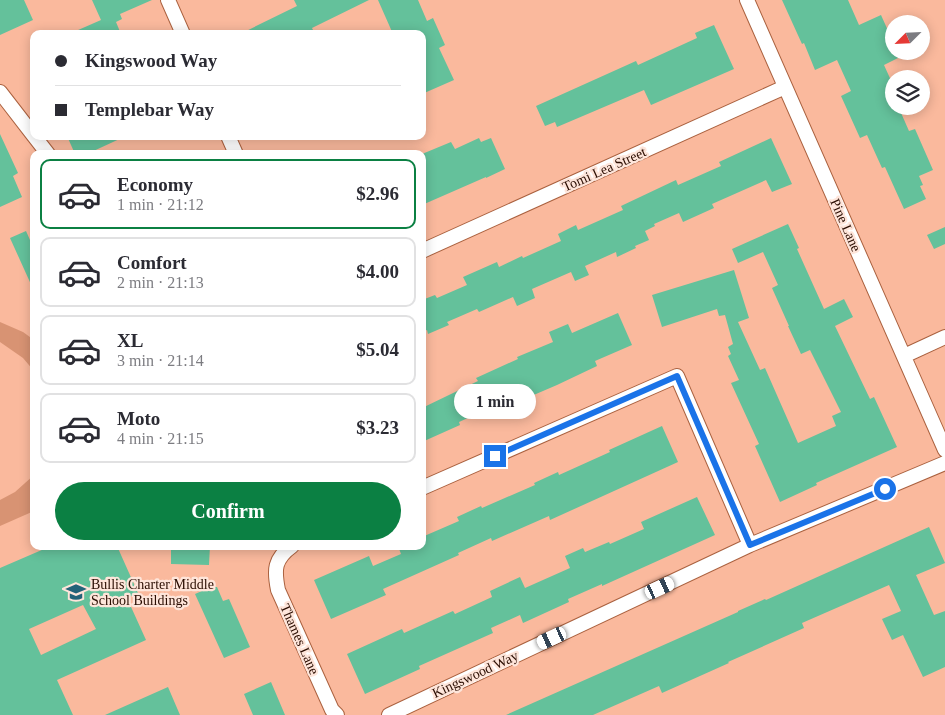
<!DOCTYPE html>
<html lang="en">
<head>
<meta charset="utf-8">
<style>
	body { margin:0; font-family:Georgia,serif; background:#f2f2f3; color:#2b2b33; height:100vh; display:flex; flex-direction:column; font-size:19px; white-space:nowrap }
	* { box-sizing:border-box; margin:0 }
	p { font-size:16px; color:#7c7c81 }
	.icon { flex:none; width:28px; height:28px; fill:none; stroke:currentColor; stroke-width:2; stroke-linecap:round; stroke-linejoin:round }
	.map { position:relative; flex:1; overflow:hidden }
	.sheet { position:absolute; left:30px; top:150px; width:396px; height:400px; display:flex; flex-direction:column; background:#fff; border-radius:10px; box-shadow:0 2px 12px #0003 }
	.sheet>* { flex:none }
	.guide { position:absolute; left:30px; top:30px; width:396px; height:110px; border-radius:10px; box-shadow:0 2px 12px #0003; display:grid; align-content:center; height:110px; padding:0 25px; background:#fff }
	.needle { width:32px; rotate:246deg }
	.fabs { position:absolute; left:885px; top:15px; display:grid; gap:10px }
	.fabs a { display:grid; place-items:center; width:45px; height:45px; border-radius:50%; background:#fff; box-shadow:0 2px 12px #0003; font-size:25px }
	.end { position:absolute; width:22px; height:22px; margin:-11px; border:6px solid #1a73e8; background:#fff; box-shadow:0 0 0 2px #fff }
	.from { border-radius:50% }
	.bubble { position:absolute; height:35px; border-radius:18px; background:#fff; box-shadow:0 2px 12px #0003; font-size:16px; font-weight:700; line-height:35px; text-align:center }
	.car { position:absolute; width:15px; height:30px; margin:-15px -8px; border-radius:6px; box-shadow:0 0 4px 1px #0007; background:linear-gradient(#fff 24%,#345 0 40%,#fff 0 76%,#345 0 86%,#fff 0) }
	.guide b { display:flex; align-items:center; gap:18px; height:48px; font-size:19px }
	.guide b+b { border-top:1px solid #e1e1e2 }
	.guide i { width:12px; height:12px; background:#2b2b33 }
	ul { padding:9px 0 0; list-style:none }
	li { display:flex; align-items:center; gap:15px; height:70px; margin:0 10px 8px; padding:0 15px; border:2px solid #e1e1e2; border-radius:10px }
	li div { flex:1 }
	li b { display:block; font-size:19px }
	li em { font-style:normal; font-weight:700 }
	li.selected { border-color:#0b8043 }
	li>.icon { width:45px; height:45px; stroke-width:1.5 }
	.primary-button { display:flex; gap:10px; margin-top:auto; padding:10px 25px }
	.primary-button a { flex:1; height:58px; border-radius:30px; background:#0b8043; color:#fff; font-size:20px; font-weight:700; line-height:58px; text-align:center }
	.map>svg:first-child { display:block }
</style>
</head>
<body>
<div class="map">
<svg width="945" height="715" viewBox="0 0 945 715">
	<rect width="100%" height="100%" fill="#fab99d"/>
	<path fill="#d89373" d="M0,322L23,332L34,340V371L23,358L0,342Z
		M34,475V511L0,526V500L15,492Z"/>
	<path fill="#64c19b" fill-rule="evenodd" d="M0,0H24L33,20L0,35Z
		M92,0H152L120,14L122,19L116,22L121,34H69L101,20Z
		M294,0H369L312,28L315,34H240L297,6Z
		M378,0H418L427,21L433,18L445,45L439,48L454,80L422,94V34H393Z
		M782,0H848L859,25L881,15L894,44V51H897L900,57L884,65L894,87V106H898L909,131L915,129L933,170L919,176L923,185L920,186L926,199L904,209L885,167L882,168L867,135L860,138L841,96L851,91L837,60L815,70L804,43L802,44Z
		M714,25L734,69L651,105L644,90L557,127L555,122L545,126L536,106L636,61L638,65L697,38L695,33Z
		M0,134L18,173L13,176L22,197L0,207Z
		M67,136H126L87,154H75Z
		M479,138L481,142L491,138L505,169L486,178V177L422,205V154L451,142L455,149Z
		M771,138L792,184L772,192L766,180L712,204L714,208L683,222L679,213L654,224L655,226L645,231L649,240L635,246L636,248L617,257L616,252L585,266L589,275L575,281L571,272L532,289L535,298L517,306L513,297L479,312L477,309L447,322L449,325L428,334L427,330L422,332V300L435,295L437,298L467,285L463,277L497,262L499,267L522,256L523,258L561,241L558,234L576,225L578,230L623,210L621,206L676,180L678,185L721,166L719,162Z
		M788,224L799,248L797,249L824,309L844,299L853,317L835,326L870,399L874,397L897,447L816,483L817,485L780,502L755,446L759,444L731,383L739,380L728,356L731,354L728,347L733,344L725,315L719,316L717,309L662,327L652,295L734,270L749,318L738,322L760,370L765,368L798,443L836,426L832,416L841,412L810,350L801,354L788,326H789L772,288L778,285L763,252L738,263L732,249Z
		M945,227V244L934,249L927,235Z
		M26,231L34,249V291L10,238Z
		M618,313L632,345L595,361L597,366L557,385L492,413L490,408L459,422L460,425L422,442V408L478,381L476,378L518,359L517,357L553,342L549,332L568,324L572,333Z
		M662,426L678,462L550,520L549,516L492,541L491,538L458,553L459,555L383,589L386,595L331,619L314,580L369,556L373,566L401,554L398,546H422V537L459,521L457,517L481,506L482,508L535,485L534,483L558,472L559,475L610,452L609,450Z
		M697,497L715,535L602,586V584L568,599L569,602L523,623L520,615L491,628L493,633L419,666L420,669L365,694L347,654L402,629L404,633L453,611L455,614L492,597L490,591L520,577L525,588L570,568L565,556L583,548L585,552L609,542L610,544L644,529L641,522Z
		M929,527L945,563L916,575L934,615L945,611V667L923,677L903,635L892,640L882,619L901,611L889,585L802,623L804,628L728,662L729,663L662,693L659,686L593,715H506L738,612V611L765,599L766,600Z
		M51,546H117L138,593L127,598L146,640L57,680L73,715H0V568ZM83,605L96,629L41,655L29,629Z
		M171,546H210L209,565L171,564Z
		M211,587H217L223,601L229,599L250,647L224,658L195,594Z
		M271,682L285,715H253L244,694Z
		M168,687L180,715H105Z"/>
	<g fill="none" stroke-linecap="round" stroke-linejoin="round">
		<defs>
			<path id="street" d="M168,0L183,34
				M747,0L945,450
				M0,92L34,136
				M34,136L48,154
				M228,136L236,154
				M422,251L785,87
				M904,356L945,337
				M422,488L677,376L750,545
				M292,546C274,559 274,570 278,590L332,710L337,715
				M389,715L750,545L945,463"/>
		</defs>
		<use href="#street" stroke="#aa613f" stroke-width="16"/>
		<use href="#street" stroke="#fff" stroke-width="14"/>
	</g>
	<g fill="none" stroke-linecap="round" stroke-linejoin="round">
		<path stroke="#1a73e8" stroke-width="6" d="M495,456L677,376L750,545L885,489"/>
	</g>
	<defs>
		<symbol id="school-bare" viewBox="-9 -9 18 18"><path d="M0-5L7-2L0 1L-7-2ZM-4 1L0 2.5L4 1V4Q0 6-4 4Z" fill="#236278" stroke="#fee5da" stroke-width="2.5" paint-order="stroke"/></symbol>
	</defs>
	<g fill-rule="evenodd">
		<use href="#school-bare" x="62" y="578" width="28" height="28"/>
	</g>
	<g text-anchor="middle" stroke-width="4.5" stroke-linejoin="round" paint-order="stroke">
		<g font-size="14" fill="#290c01" stroke="#fee5da">
			<text transform="translate(604 169) rotate(-24)" y="5">Tomi Lea Street</text>
			<text transform="translate(846 225) rotate(66)" y="5">Pine Lane</text>
			<text transform="translate(300 639) rotate(66)" y="5">Thames Lane</text>
			<text transform="translate(475 674) rotate(-25)" y="5">Kingswood Way</text>
		</g>
		<g font-size="14" fill="#290c01" stroke="#fee5da" text-anchor="start">
			<text x="91" y="589">Bullis Charter Middle<tspan x="91" dy="16">School Buildings</tspan></text>
		</g>
	</g>
</svg>
<div class="fabs">
<a><svg class="needle" viewBox="-14 -14 28 28"><path d="M0-13l5 13h-10z" fill="#e53935"/><path d="M0 13l5-13h-10z" fill="#7c7c81"/></svg></a>
<a><svg class="icon" aria-label="layers" viewBox="0 0 24 24"><path d="M12 4l9 5-9 5-9-5zM3 14l9 5 9-5"/></svg></a>
</div>
<i class="end from" style="left:885px;top:489px"></i>
<i class="end" style="left:495px;top:456px"></i>
<div class="bubble" style="left:454px;top:384px;width:82px">1 min</div>
<i class="car" style="left:660px;top:588px;rotate:65deg"></i>
<i class="car" style="left:552px;top:638px;rotate:245deg"></i>
<div class="guide">
<b><i class="from"></i>Kingswood Way</b>
<b><i></i>Templebar Way</b>
</div>
<section class="sheet">
<ul>
<li class="selected"><svg class="icon" aria-label="car" viewBox="0 0 24 24"><path d="M5 17H2v-5l4-1 3-4h7l3 4 3 1v5h-3M9 17h6M6 11h13"/><circle cx="7" cy="17" r="2"/><circle cx="17" cy="17" r="2"/></svg><div><b>Economy</b><p>1 min · 21:12</p></div><em>$2.96</em></li>
<li><svg class="icon" aria-label="car" viewBox="0 0 24 24"><path d="M5 17H2v-5l4-1 3-4h7l3 4 3 1v5h-3M9 17h6M6 11h13"/><circle cx="7" cy="17" r="2"/><circle cx="17" cy="17" r="2"/></svg><div><b>Comfort</b><p>2 min · 21:13</p></div><em>$4.00</em></li>
<li><svg class="icon" aria-label="car" viewBox="0 0 24 24"><path d="M5 17H2v-5l4-1 3-4h7l3 4 3 1v5h-3M9 17h6M6 11h13"/><circle cx="7" cy="17" r="2"/><circle cx="17" cy="17" r="2"/></svg><div><b>XL</b><p>3 min · 21:14</p></div><em>$5.04</em></li>
<li><svg class="icon" aria-label="car" viewBox="0 0 24 24"><path d="M5 17H2v-5l4-1 3-4h7l3 4 3 1v5h-3M9 17h6M6 11h13"/><circle cx="7" cy="17" r="2"/><circle cx="17" cy="17" r="2"/></svg><div><b>Moto</b><p>4 min · 21:15</p></div><em>$3.23</em></li>
</ul>
<div class="primary-button"><a>Confirm</a></div>
</section>
</div>
</body>
</html>
